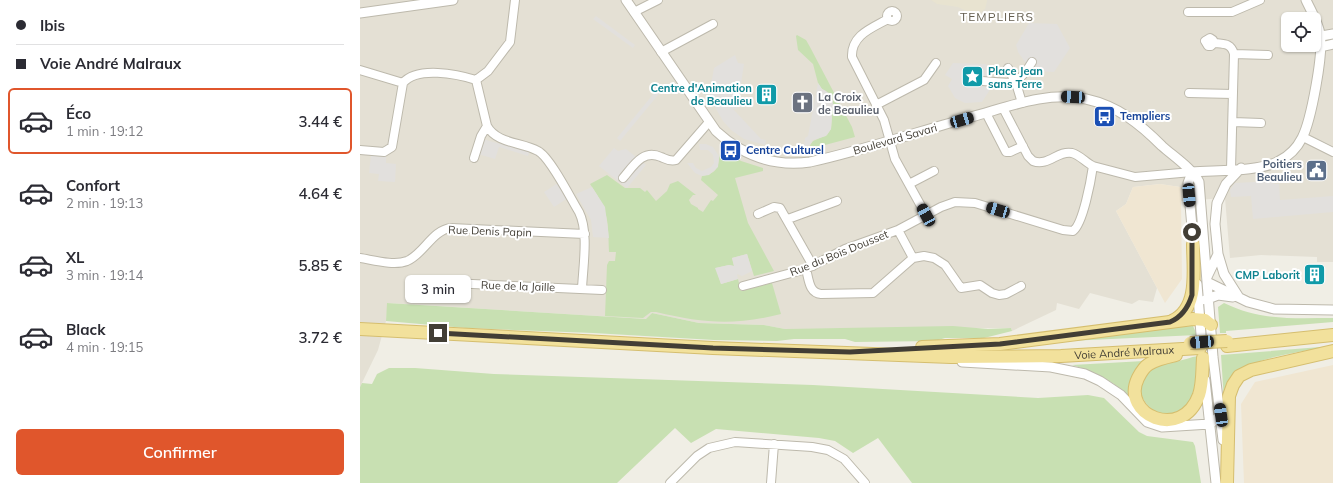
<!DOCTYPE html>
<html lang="fr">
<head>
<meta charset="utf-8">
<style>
	body { margin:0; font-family:Mulish,sans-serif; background:#f2f2f3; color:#2b2b33; height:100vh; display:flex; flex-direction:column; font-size:15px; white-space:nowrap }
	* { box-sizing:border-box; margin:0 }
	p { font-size:13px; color:#7c7c81 }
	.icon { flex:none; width:22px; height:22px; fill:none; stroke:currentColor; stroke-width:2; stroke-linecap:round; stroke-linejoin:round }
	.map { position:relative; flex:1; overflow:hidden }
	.details { display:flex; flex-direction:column; background:#fff; width:360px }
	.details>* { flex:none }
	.hud { display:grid; align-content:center; height:88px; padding:0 16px; background:#fff }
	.controls { position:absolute; left:921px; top:12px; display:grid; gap:8px }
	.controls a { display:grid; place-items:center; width:40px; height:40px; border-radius:6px; background:#fff; box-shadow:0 1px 3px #0004; font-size:20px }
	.end { position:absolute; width:18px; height:18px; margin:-9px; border:5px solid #423e35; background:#fff; box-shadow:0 0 0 2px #fff }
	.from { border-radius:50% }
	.bubble { position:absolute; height:28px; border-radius:6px; background:#fff; box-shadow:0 1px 3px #0004; font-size:13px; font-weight:600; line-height:28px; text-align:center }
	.car { position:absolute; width:12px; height:24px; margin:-12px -6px; border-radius:5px; box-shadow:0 0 3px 1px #0007; background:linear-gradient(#222 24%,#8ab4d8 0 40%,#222 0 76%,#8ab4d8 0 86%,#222 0) }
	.hud b { display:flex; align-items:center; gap:14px; height:38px; font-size:15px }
	.hud b+b { border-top:1px solid #e1e1e2 }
	.hud i { width:10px; height:10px; background:#2b2b33 }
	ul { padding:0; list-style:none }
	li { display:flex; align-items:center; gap:12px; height:66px; margin:0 8px 6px; padding:0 8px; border:2px solid transparent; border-radius:6px }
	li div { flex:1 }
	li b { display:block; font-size:15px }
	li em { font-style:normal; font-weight:600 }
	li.active { border-color:#e0562c }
	li>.icon { width:36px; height:36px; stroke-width:1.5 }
	.button { display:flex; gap:8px; margin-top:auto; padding:8px 16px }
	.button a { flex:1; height:46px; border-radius:6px; background:#e0562c; color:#fff; font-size:16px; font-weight:600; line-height:46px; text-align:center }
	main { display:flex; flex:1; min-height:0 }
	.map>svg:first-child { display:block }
</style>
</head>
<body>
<main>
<section class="details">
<div class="hud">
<b><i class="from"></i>Ibis</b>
<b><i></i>Voie André Malraux</b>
</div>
<ul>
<li class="active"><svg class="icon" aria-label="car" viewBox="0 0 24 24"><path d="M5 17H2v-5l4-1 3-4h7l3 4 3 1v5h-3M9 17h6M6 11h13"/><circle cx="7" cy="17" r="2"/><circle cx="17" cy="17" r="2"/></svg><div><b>Éco</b><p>1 min · 19:12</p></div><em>3.44 €</em></li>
<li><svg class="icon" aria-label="car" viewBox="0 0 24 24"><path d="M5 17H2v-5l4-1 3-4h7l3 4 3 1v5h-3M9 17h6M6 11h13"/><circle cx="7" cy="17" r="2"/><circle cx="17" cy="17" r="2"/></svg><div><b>Confort</b><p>2 min · 19:13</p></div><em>4.64 €</em></li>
<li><svg class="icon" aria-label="car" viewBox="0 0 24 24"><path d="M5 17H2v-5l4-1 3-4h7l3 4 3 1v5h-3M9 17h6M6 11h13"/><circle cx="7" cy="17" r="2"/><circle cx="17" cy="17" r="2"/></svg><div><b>XL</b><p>3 min · 19:14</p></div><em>5.85 €</em></li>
<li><svg class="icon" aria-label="car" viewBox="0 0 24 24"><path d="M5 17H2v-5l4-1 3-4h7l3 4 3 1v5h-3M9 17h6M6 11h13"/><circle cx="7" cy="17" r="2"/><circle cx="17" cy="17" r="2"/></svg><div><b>Black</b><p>4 min · 19:15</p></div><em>3.72 €</em></li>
</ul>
<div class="button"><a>Confirmer</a></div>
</section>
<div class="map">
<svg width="973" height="483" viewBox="0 0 973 483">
	<rect width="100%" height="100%" fill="#f0eee5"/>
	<path fill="#e4e0d4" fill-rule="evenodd" d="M0,0H973V262H957V257L901,255L870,258L865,198L821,201L820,187L800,184L773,187L766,204L756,211L797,288L793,302L779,300L772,304L730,293L719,309L697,303L696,310L652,331L651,328L425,329L404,325L339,323L292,313L287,319L28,303L26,321L18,350L0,387ZM928,19H954V45H928Z"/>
	<path fill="#f0e6d2" d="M800,184L820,187L821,201L822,279L805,303L756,211L766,204L773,187Z
		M973,365V483H884L881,404L895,382Z"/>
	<path fill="#e8e3d0" d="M571,0H627V1L625,9L621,12L611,13L598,7L577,4Z"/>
	<path fill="#c8e0b2" d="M437,35L446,40L450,47L492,127L495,137L450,149V145L453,141L467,135L471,129L473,105L466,91L462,89L458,83L453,64L438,50L436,36Z
		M361,148L381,161L403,168V171L375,178L388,223L414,271L394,276L387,254L372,258L374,266L369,265L356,268L361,284L378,279L381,291L412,283L421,314C373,326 343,323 296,312H291L283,318L245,316L247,265L249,261H255L256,252H249C248,219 249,212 230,184L247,175L265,188H280L285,192L287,190L296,201L307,191L310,184L318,181L336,195H333L329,200L331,204L338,208V209L343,212L351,200L353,201L358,195L341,180L342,176C362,172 357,164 361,148Z
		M27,303L286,319L292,313L339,323L404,325L425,329L593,326L628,329L651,328L652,331L624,338H585L575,341L495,342L485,339H434L417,341L354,340L233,333L106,328L26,321Z
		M864,303C901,321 933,318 973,318V322L866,331V333H860L858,307Z
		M833,326L837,335L708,341L802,328Z
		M973,346C949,351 878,358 868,382C864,392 866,406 865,416L861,355Z
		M838,356C837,370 838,390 830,402C808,434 761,397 790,370C797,364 807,364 815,362C824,360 831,357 838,356Z
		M784,361C770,377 770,382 773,402C757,382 736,372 712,365Z
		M29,368H55L134,374L453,385L678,398L728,395L744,398L779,432L787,436L833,442L835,446L841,483H552L518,438L493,453L475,441L459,438L356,429L331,443L315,428L257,483H0V387L2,383L12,384L17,374Z"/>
	<path fill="#e2e0dd" d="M236,16L275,45L273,48L233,19Z
		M669,23L697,24L710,48L694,72L675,71L667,65L658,52L656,45Z
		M375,55L378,63L384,64L379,97H374L373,102H378L377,109H373L401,139L406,140L405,145L384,139L371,130L363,121L352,102H348L354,68Z
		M593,63L626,64L633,77V85L622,102L605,103L595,98L588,86L592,79L585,75Z
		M458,83L462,89L469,93L473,101L471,129L466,136L453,140L450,145L444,146L445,138L448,136Z
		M300,86L303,89L260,141L257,138Z
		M123,139L140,144L141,142L170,151L168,156L139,147L135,159L118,154Z
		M339,144H346L353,147L359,156L358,167L349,175L342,176L335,173L327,163H333L336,168L342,171L351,167L354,163L353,155L348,150H340Z
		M254,148L258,151L266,149L286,165L267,188L239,166Z
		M11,155L26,156V163L36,164L35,182L18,181L19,174L9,173Z
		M913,181L914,184H919L920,200L973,196V212L893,219L891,196L871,197L870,190L875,183Z
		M198,183L208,198L194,207L184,192Z
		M232,187L245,207L249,238L233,237L231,220L216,194Z
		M387,254L392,271L382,276L377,274L378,279L361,284L355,268L369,265L374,266L372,258Z"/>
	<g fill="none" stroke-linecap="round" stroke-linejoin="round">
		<defs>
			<path id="minor" d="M155,0L150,42L128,71L116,80L127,126C137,144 162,142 178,151C190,157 211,199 219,212C229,232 223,266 222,289
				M527 16a5 5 0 1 1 10 0a5 5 0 1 1-10 0Z
				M274,12L298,0
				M828,12H872L900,0
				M528,19C512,28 491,35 492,57L524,120L535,159L566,215
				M854,43L851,46H848L845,41L850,38L853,40L854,43C864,44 871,43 874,54
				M301,52L353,24
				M648,68L656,83L662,103
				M0,70L43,83
				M622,81C652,82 655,90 672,62
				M829,93L873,94
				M516,105L564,80L576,63
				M643,108L668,156L673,161C688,167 698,150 712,153C720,155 726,163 733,166
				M626,113L646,152H650L663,146
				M873,122L901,123
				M943,137L973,152
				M0,150L24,152L32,147L43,83C57,66 97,74 116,80
				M114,158L121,136L127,126
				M871,169L874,54L908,55
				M263,178C274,165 283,149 301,157C306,159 310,162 316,160L349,122
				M549,184L574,171
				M398,214L414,207L420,208L453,266
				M428,219L477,201
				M538,230L553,258
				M0,258C13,260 34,266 47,261C64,254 72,230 91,228L225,234
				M446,269C449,280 449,293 461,294L513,293L553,258L564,256L574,258L585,265L601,288L620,285L632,293L639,295L646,294L661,286
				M70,280L91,283L242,290
				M383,286L446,269L485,249L538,230L581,207L595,202L615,203L703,230L713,231C723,224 731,180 733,166L775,177L832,172
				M310,483L337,456L349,448L375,442L452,447L468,450L484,459L505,483
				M411,483L414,444"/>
			<path id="tertiary" d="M266,0L356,131C383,156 413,167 450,162C504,150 557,132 611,117C648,107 687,91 726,99C758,106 780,124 802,146C813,156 833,169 839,182L853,357L863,440
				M0,13L93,0
				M956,37L973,34
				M965,46L973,44
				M832,172L828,183L834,249
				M832,172C855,170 900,172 919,161C929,156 937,148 942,138C951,121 964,52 960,34C958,22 951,11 946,0
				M858,254L864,274L878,296
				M847,277L858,254L855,224L857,203L866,184L881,168
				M847,282L888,302L914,309L973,310
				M837,284L842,347
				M845,300L858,295L873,297
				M602,362L691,367L725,374L740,381L761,395L787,422L802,427L850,424L861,415
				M845,380L856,483"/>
			<g id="primary">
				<path d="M812,321C840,309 833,268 833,244"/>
				<path id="s1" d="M0,329L353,348L591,357L701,356L840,348"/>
				<path d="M867,346L973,335"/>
				<path d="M562,347L640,344L833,319L845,320L851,325"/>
				<path d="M816,355C807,357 797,359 789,364C784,367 781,372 778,378C760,415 822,442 839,395C843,383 842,371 843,358"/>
				<path d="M867,482L869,396L873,385L879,376L891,370L973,351"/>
			</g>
		</defs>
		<use href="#minor" stroke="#bdb9ac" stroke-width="10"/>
		<use href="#tertiary" stroke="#bdb9ac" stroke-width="11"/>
		<use href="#primary" stroke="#d5be6f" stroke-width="14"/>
		<use href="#minor" stroke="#fff" stroke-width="8"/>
		<use href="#tertiary" stroke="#fff" stroke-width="9"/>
		<use href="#primary" stroke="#f2e19c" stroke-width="12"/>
		<defs>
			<path id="primary-bridge" d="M830,343L867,341"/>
		</defs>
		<use href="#primary-bridge" stroke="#d5be6f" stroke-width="14" stroke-linecap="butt"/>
		<use href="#primary-bridge" stroke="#f2e19c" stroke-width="12"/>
	</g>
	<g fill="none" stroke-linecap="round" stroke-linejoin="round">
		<path stroke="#423e35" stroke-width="5" d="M78,333L353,348L490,352L640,344L810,322C822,317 828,308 832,295V232"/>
	</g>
	<defs>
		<symbol id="sight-square" viewBox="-11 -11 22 22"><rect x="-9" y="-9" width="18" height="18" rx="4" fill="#0f9aa8" stroke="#fff"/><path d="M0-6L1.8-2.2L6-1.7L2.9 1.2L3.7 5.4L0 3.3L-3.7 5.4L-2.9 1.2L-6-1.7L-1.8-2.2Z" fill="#fff"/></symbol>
		<symbol id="building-square" viewBox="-11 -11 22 22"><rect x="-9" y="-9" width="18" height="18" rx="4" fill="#0f9aa8" stroke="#fff"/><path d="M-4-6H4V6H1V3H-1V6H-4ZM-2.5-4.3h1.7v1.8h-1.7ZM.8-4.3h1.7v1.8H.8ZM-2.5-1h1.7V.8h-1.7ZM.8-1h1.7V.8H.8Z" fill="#fff"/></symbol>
		<symbol id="church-square" viewBox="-11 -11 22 22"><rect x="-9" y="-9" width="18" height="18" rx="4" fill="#6b7280" stroke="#fff"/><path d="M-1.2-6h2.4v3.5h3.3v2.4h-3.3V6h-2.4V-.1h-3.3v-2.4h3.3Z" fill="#fff"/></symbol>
		<symbol id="bus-square" viewBox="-11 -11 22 22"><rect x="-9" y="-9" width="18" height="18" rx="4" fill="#1a4fb4" stroke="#fff"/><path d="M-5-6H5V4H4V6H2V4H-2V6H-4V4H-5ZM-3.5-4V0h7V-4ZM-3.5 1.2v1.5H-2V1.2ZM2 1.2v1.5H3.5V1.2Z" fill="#fff"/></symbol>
		<symbol id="civic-square" viewBox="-11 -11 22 22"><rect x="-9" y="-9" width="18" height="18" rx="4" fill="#5c6f8a" stroke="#fff"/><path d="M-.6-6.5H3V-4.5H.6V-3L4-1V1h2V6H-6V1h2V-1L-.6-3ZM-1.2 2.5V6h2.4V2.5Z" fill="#fff"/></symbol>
	</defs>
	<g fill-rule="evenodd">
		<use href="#sight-square" x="600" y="64" width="25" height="25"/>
		<use href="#building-square" x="394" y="82" width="25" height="25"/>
		<use href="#church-square" x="430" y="90" width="25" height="25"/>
		<use href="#bus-square" x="732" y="104" width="25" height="25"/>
		<use href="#bus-square" x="358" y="138" width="25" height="25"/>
		<use href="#civic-square" x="944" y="158" width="25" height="25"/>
		<use href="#building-square" x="942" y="262" width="25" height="25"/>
	</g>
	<g text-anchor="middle" stroke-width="4" stroke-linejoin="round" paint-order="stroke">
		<g font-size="11" font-weight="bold" fill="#0d838f" stroke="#fff" text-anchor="end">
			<text x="628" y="75" text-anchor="start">Place Jean<tspan x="628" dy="13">sans Terre</tspan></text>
			<text x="392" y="92">Centre d'Animation<tspan x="392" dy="13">de Beaulieu</tspan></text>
			<text x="940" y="279">CMP Laborit</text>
		</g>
		<g font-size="11" font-weight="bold" fill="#5b616d" stroke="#fff" text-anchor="start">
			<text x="458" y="101">La Croix<tspan x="458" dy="13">de Beaulieu</tspan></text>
		</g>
		<g font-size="11" font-weight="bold" fill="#164399" stroke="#fff" text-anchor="start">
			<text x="760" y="120">Templiers</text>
			<text x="386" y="154">Centre Culturel</text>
		</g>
		<g font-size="11" fill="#423e35" stroke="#fff">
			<text transform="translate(535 139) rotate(-16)" y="4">Boulevard Savari</text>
			<text transform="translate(130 231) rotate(2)" y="4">Rue Denis Papin</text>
			<text transform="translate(479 253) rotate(-22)" y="4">Rue du Bois Dousset</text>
			<text transform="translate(158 286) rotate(2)" y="4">Rue de la Jaille</text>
			<text dy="4" stroke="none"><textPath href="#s1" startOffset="765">Voie André Malraux</textPath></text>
		</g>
		<g font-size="11" font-weight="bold" fill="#4e5e75" stroke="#fff" text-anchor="end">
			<text x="942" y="168">Poitiers<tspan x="942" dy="13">Beaulieu</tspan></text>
		</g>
		<g font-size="12" letter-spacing="1" fill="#635d4e" stroke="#fff">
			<text x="637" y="21">TEMPLIERS</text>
		</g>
	</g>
</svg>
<div class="controls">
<a><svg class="icon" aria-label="locate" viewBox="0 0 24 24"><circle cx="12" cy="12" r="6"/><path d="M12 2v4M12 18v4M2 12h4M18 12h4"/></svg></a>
</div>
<i class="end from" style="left:832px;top:232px"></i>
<i class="end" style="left:78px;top:333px"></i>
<div class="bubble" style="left:45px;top:275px;width:66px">3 min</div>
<i class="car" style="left:713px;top:97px;rotate:273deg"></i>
<i class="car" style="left:602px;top:120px;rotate:74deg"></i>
<i class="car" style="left:829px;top:195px;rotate:175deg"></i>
<i class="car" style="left:638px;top:210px;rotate:287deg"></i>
<i class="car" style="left:566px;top:215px;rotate:331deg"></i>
<i class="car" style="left:842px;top:342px;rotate:266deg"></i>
<i class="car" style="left:861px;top:415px;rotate:352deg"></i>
</div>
</main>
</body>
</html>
